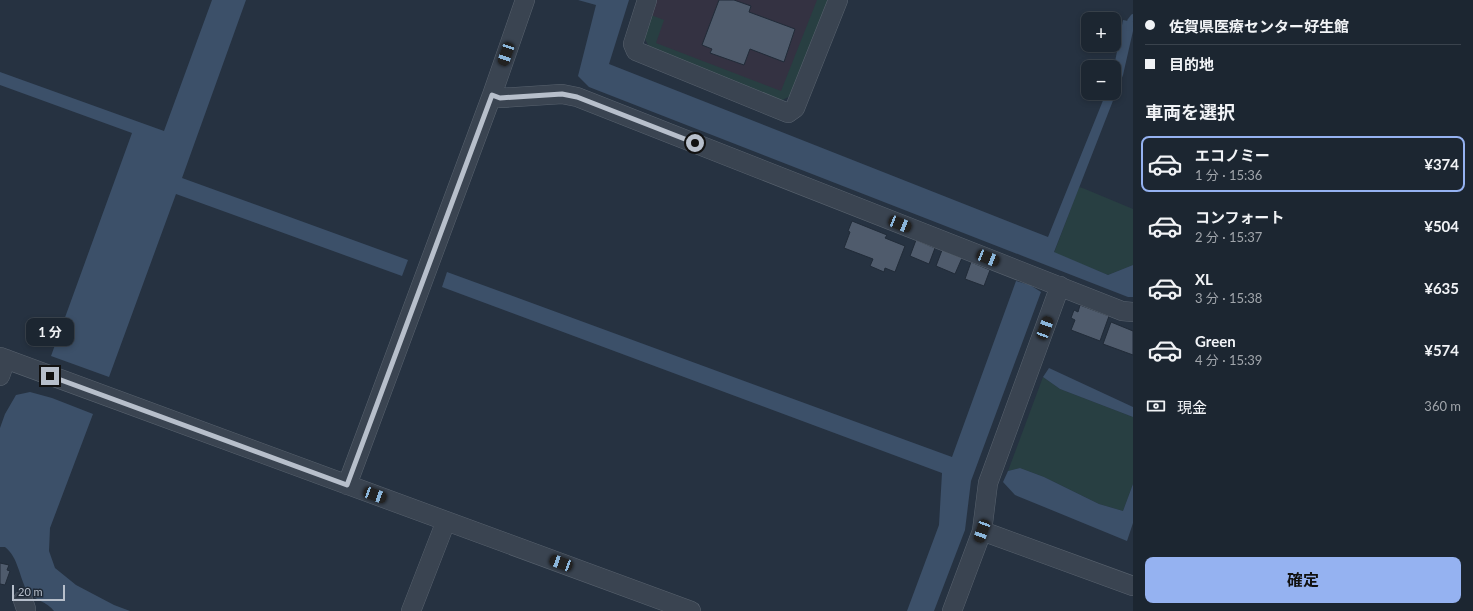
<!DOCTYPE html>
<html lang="ja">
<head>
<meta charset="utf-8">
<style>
	body { margin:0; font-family:Lato,"Noto Sans JP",sans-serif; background:#29323d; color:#f1f3f6; height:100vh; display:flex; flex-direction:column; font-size:15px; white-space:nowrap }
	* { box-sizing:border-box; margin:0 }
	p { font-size:13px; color:#a0a5ab }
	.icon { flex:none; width:22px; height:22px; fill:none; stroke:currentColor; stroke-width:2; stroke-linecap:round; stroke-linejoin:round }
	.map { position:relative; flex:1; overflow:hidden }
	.details { display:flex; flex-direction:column; background:#1c2631; width:340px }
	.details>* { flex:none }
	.top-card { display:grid; align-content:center; height:88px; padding:0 12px; background:#1c2631 }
	.tools { position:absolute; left:1081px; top:12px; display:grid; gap:8px }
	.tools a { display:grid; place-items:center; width:40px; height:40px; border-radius:8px; background:#1c2631; box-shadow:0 2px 6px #0003,0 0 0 1px #3a434d; font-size:20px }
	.scale { position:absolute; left:12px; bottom:10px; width:53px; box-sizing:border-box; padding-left:4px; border:2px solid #b7bfcb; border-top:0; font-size:11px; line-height:14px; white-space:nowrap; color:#b7bfcb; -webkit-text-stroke:3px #1f2936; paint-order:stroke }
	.end { position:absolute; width:18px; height:18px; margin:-9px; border:5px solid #b7bfcb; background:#111; box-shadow:0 0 0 2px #111 }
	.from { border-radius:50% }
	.bubble { position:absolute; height:28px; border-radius:8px; background:#1c2631; box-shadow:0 2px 6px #0003,0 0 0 1px #3a434d; font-size:13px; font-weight:700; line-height:28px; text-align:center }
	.car { position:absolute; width:12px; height:24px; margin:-12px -6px; border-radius:5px; box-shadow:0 0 3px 1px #0007; background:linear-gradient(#222 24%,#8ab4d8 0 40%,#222 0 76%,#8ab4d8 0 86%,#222 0) }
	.top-card b { display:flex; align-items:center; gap:14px; height:38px; font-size:15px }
	.top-card b+b { border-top:1px solid #3a434d }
	.top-card i { width:10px; height:10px; background:#f1f3f6 }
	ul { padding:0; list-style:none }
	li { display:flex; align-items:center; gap:12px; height:56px; margin:0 8px 6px; padding:0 4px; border:2px solid transparent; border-radius:8px }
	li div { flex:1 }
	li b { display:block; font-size:15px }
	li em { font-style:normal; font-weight:700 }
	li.current { border-color:#95b2f1 }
	li>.icon { width:36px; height:36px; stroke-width:1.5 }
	h2 { padding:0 12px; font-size:18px; line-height:48px }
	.pay { display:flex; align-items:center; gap:10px; height:44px; padding:0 12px; font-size:15px }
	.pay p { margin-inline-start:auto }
	.action { display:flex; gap:8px; margin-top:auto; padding:8px 12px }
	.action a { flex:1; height:46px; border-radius:8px; background:#95b2f1; color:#111; font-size:16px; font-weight:700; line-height:46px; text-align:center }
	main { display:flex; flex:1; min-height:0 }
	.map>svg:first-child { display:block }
</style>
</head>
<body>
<main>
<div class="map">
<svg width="1133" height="611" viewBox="0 0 1133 611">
	<rect width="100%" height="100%" fill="#263241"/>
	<path fill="#343242" d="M656,0H828L790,96L651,51L644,37Z"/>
	<path fill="#283f42" d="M817,0H828L790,96L779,102L651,51L644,37L651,15L664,20L656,43L781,91Z
		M1079,187L1085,189L1133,209V265L1108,275L1054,253Z
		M1043,377L1060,389L1133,417V484L1123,511L1099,504L1044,477L1020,468L1008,471Z"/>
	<path fill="#3c5069" d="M212,0H246L182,178L408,260L402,276L176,194L109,377L51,356L132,133L0,85V72L164,131Z
		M578,0H629L609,64L1048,237L1106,93H1114V67L1123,20L1133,22V31L1123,75L1054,252L1108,275L1133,265V297H1128L589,87L578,76L596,5Z
		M447,272L952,457L1016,281L1030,285L1041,292L971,481L965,530L934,611H907L939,525L942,473L442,287Z
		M1049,368L1133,407V417L1060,389L1043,377Z
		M30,392L52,398L93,414L50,528L49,551L55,568L76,585L114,605L130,611H54C48,602 32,599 27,591C19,576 18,557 5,547H0V428L5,414L16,395Z
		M1020,468L1044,477L1099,504L1123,511L1133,484V523L1127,541L1015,495L1003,482L1008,471Z"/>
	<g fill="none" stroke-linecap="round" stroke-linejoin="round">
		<path stroke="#3c5069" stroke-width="5.5" d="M1129,28L1130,21L1133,17"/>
	</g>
	<path fill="#4f5b6c" stroke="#212b38" d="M719,0H734L751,6L749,12L795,29L784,62L750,49L744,65L710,53L712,49L702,45Z
		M852,221L887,235L885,238L905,246L895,272L885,268L884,272L870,266L873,259L844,248L850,232L848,231Z
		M916,240L935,248L929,264L910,256Z
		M942,250L962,258L955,274L936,266Z
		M971,262L990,270L984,286L965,279Z
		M1080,305L1109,316L1100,341L1071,330L1075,320L1071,318L1074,310L1078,312Z
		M1111,322L1133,331V355L1103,344Z
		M0,563L9,565L7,570L10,571L5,585L0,584Z"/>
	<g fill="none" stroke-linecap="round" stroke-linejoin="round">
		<defs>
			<path id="minor" d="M647,0L633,44L636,51L788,113L795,108L838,0
				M492,95L500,98L562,94L577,97L1122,311L1133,312
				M0,357L691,611
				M0,376L6,359
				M347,485L492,95L525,0
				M982,531L1133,586
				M23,600L26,609V611
				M411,611L446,521
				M952,611L982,531L988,483L1060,286"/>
		</defs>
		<use href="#minor" stroke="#58626e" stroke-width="20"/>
		<use href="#minor" stroke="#3a4451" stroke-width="19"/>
	</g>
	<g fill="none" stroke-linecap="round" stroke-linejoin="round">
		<path stroke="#b7bfcb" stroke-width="5" d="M50,376L347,485L492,95L500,98L562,94L577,97L695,143"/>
	</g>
</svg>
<div class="tools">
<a>+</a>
<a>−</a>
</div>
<div class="scale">20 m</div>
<i class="end from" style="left:695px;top:143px"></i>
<i class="end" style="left:50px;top:376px"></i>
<div class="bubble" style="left:26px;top:318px;width:48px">1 分</div>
<i class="car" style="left:506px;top:54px;rotate:199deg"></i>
<i class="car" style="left:900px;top:224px;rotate:112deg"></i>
<i class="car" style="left:988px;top:258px;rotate:112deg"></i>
<i class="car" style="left:1045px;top:328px;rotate:20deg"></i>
<i class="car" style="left:375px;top:495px;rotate:110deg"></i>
<i class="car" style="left:982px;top:531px;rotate:200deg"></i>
<i class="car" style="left:561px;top:563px;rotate:290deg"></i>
</div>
<section class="details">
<div class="top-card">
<b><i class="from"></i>佐賀県医療センター好生館</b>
<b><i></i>目的地</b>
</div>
<h2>車両を選択</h2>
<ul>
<li class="current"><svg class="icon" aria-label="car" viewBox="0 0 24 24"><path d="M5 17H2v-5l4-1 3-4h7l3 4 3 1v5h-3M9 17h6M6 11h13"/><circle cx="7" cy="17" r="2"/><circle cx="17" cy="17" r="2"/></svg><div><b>エコノミー</b><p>1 分 · 15:36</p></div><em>¥374</em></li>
<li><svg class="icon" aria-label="car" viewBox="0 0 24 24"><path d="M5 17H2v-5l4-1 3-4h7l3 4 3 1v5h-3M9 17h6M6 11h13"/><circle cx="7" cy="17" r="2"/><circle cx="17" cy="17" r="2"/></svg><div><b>コンフォート</b><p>2 分 · 15:37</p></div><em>¥504</em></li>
<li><svg class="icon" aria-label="car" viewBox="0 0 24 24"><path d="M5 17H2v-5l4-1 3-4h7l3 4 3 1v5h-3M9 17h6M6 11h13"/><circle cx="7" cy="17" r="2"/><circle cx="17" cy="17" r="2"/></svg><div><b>XL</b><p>3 分 · 15:38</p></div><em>¥635</em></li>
<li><svg class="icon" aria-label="car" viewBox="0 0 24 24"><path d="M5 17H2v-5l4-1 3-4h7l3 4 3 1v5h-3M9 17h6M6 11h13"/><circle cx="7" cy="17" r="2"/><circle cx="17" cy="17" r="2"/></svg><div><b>Green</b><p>4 分 · 15:39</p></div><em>¥574</em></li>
</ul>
<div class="pay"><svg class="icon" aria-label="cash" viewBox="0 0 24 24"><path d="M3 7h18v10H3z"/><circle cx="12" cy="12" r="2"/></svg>現金<p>360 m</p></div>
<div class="action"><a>確定</a></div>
</section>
</main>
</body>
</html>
